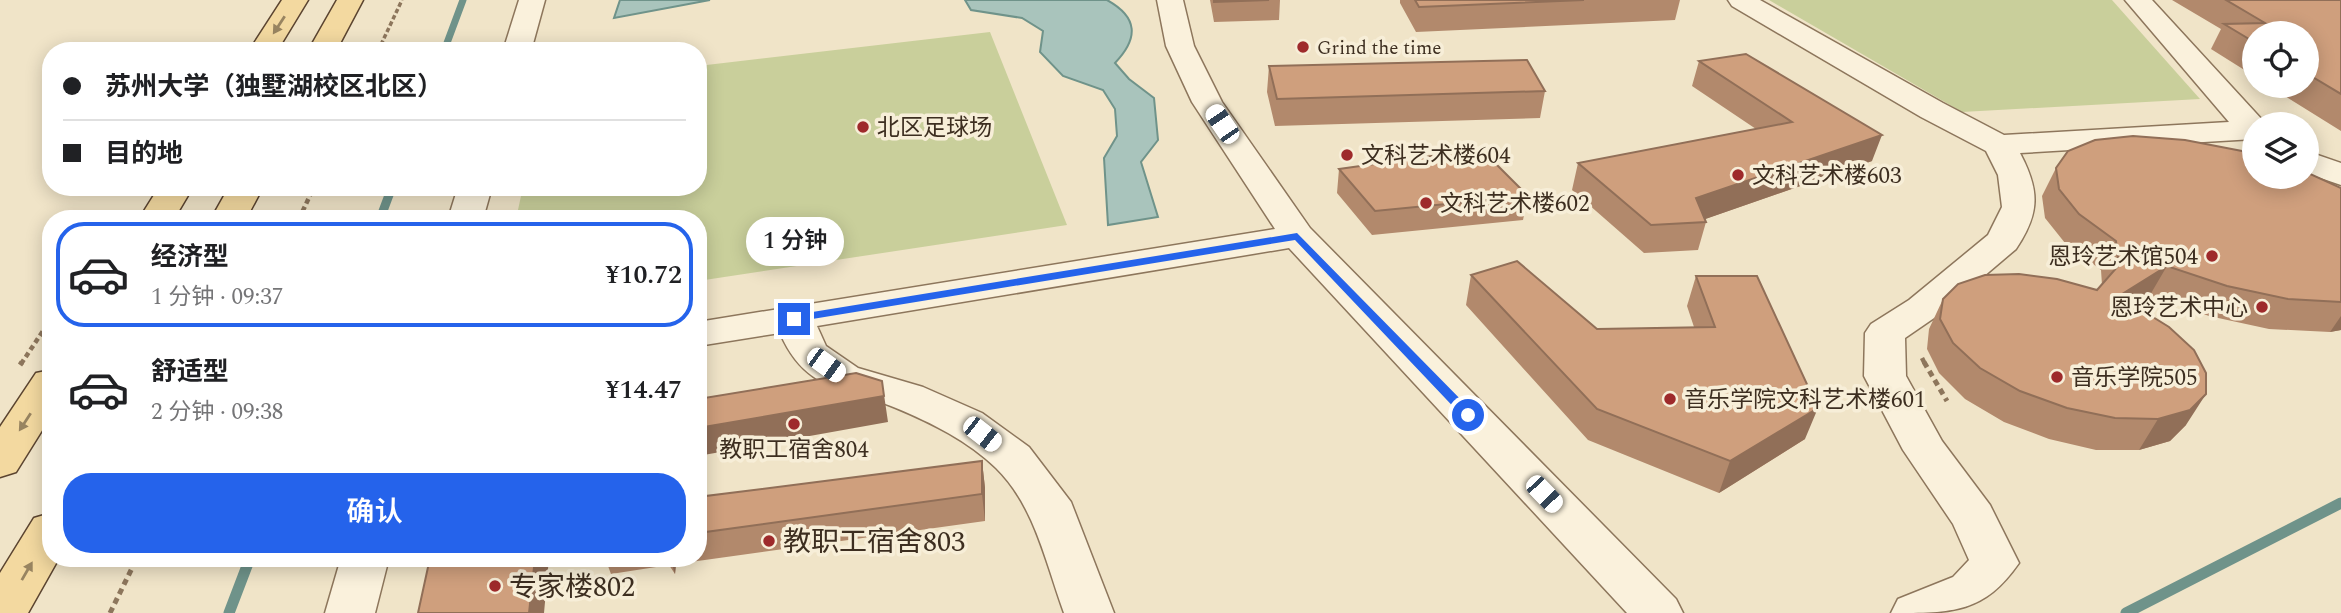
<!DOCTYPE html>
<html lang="zh">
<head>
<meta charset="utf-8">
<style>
	body { margin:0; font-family:Spectral,"Noto Sans SC",serif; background:#f2f2f2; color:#202124; height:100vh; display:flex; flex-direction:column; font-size:26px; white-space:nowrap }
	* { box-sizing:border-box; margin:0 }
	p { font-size:23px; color:#757577 }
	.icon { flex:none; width:38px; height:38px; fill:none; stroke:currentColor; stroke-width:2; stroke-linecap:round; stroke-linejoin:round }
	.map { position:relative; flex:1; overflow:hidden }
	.drawer { position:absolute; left:42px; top:210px; width:665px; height:357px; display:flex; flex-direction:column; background:#fff; border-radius:28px; box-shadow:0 4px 18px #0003 }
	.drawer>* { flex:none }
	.banner { position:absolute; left:42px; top:42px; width:665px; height:154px; border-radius:28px; box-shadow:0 4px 18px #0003; display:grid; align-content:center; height:154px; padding:0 21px; background:#fff }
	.buttons { position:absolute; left:2242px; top:21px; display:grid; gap:14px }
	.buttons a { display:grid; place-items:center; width:77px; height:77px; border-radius:50%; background:#fff; box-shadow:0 4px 18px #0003; font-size:35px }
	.end { position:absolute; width:32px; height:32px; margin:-16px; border:9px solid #2563eb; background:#fff; box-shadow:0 0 0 4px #fff }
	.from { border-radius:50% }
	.bubble { position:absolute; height:49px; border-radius:24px; background:#fff; box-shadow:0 4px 18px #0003; font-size:23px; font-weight:600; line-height:49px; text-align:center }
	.car { position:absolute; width:21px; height:42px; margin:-21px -10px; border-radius:9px; box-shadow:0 0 5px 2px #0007; background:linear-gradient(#fff 24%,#345 0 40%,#fff 0 76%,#345 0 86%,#fff 0) }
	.banner b { display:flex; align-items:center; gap:24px; height:66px; font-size:26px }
	.banner b+b { border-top:2px solid #e0e0e0 }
	.banner i { width:18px; height:18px; background:#202124 }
	ul { padding:12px 0 0; list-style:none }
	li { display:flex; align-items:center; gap:21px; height:105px; margin:0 14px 10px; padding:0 7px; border:4px solid transparent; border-radius:28px }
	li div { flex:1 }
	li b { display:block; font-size:26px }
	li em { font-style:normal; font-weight:600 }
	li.on { border-color:#2563eb }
	li>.icon { width:63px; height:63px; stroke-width:1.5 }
	.action { display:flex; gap:14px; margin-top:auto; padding:14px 21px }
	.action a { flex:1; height:80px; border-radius:28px; background:#2563eb; color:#fff; font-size:28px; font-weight:600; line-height:80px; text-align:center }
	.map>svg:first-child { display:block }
</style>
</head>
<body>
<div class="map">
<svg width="2341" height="613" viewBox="0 0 2341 613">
	<rect width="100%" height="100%" fill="#f0e4c8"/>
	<path fill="#c9cf9b" d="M1769,0H2112L2200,99L1962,112Z
		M990,32L1067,225L698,281V219H516L523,187H698V66Z"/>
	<path fill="#a9c4bc" stroke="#6f938a" stroke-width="2" d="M620,0H710L614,18Z
		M965,0H1107C1138,17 1139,38 1115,63L1129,79L1154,98L1158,140L1141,162L1158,217L1108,225L1104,158L1117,136L1115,109L1103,90L1063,76L1040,52L1043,31L1022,18L971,10Z"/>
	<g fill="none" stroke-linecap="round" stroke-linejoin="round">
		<path stroke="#6f938a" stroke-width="7" d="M444,51L463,0"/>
		<path stroke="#6f938a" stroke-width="9" d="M380,219L392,187"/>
		<path stroke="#6f938a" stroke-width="11" d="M229,613L250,558
			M2126,613L2341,503"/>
		<defs>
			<path id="minor" d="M519,0H545L531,51H503Z
				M1157,0H1183L1194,46L1222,102L1310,228L1676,599L1683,613H1627L1289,248L817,326L826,346L858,368L923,387L982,413L1029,447L1071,502L1114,613H1064C1046,564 1035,506 996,468C968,441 932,423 896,408C844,386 806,393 780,333L698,346V322L1275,229L1192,102L1166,46Z
				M1728,0H1760L1943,103L2004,135L2229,122L2125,0H2152L2266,124H2254V139L2020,153C2040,191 2040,213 2016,249L1937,316L1905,338L1906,376L1942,441L1990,505L2019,563C1984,613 1954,613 1891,613L1898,599L1953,577L1969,560L1953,524L1903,450L1864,376L1865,333L1871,324L1909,300L1988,235L2002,207L1998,175L1986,151L1921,117L1732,6Z
				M2306,151L2341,163V185L2306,173Z
				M458,187H492L483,219H448Z
				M341,558H389L375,613H325Z"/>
			<path id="major" d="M282,0H308L277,51H249Z
				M337,0H363L336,51H308Z
				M159,187H193L174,219H139Z
				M229,187H263L246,219H211Z
				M51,370V416L16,472L0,477V427L36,373Z
				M51,513V558H59L28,613H0V573L34,518Z"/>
		</defs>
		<use href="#minor" stroke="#8d765c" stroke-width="3"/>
		<use href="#major" stroke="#5b4430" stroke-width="3"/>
		<path stroke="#8d765c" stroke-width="3.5" stroke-dasharray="4.5 2.5" stroke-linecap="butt" d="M378,51L402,0"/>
		<path stroke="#8d765c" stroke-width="4.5" stroke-dasharray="5 3.5" stroke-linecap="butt" d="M299,219L314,187
			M1922,358L1925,364
			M21,364L51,319"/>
		<path stroke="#8d765c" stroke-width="5" stroke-dasharray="6 4.5" stroke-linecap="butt" d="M1924,362L1947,401
			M20,365L22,362
			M110,613L137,558"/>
		<use href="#minor" fill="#faf1dc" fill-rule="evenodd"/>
		<use href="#major" fill="#f3d9a0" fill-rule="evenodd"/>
	</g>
	<path fill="#b2896c" d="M1210,0H1280L1279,20L1214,22Z
		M1400,0H1680L1675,20L1416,32L1400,3Z
		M2172,0H2341V131L2269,86H2306V33H2254V76L2211,49L2221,29Z
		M1699,61L1872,161L1705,219L1706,222L1698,250L1644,253L1572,190L1578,163L1756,129L1692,86Z
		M1269,66L1545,91L1540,118L1275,126L1267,92Z
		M2056,168L2341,188V330L2330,332L2269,329L2209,316L2150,295L2134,306L2186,425L2170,441L2139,450H2096L2049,439L2004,422L1965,399L1939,373L1927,349L1929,329L1943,299L2097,290L2102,285L2101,270L2065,243L2045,218L2042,196Z
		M1339,169L1528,196L1523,220L1372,235L1337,193Z
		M1471,275L1597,329L1694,327L1687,306L1696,276L1805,439L1719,493L1588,440L1466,305Z
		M982,461L985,488V521L676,564L675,574L669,565L611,574L605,558H698V497Z"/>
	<path fill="#916f58" d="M1882,135L1872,161L1694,223L1696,198Z
		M2167,266L2150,295L2103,326L2119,296Z
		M2341,316V330L2330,332Z
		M882,381L888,422L698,456V428Z
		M2206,394L2186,425L2170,441L2139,450L2158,419Z
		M1818,408L1805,439L1719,493L1730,461Z
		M982,461L985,488V521L982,494Z
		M535,558H549L544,613H529Z
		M670,558H674L676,564L675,574Z"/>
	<path fill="#cf9f7d" stroke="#916f58" stroke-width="2" d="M1214,0H1269L1214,2Z
		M1415,0H1584L1419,7Z
		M2226,0H2341V94L2306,73V33H2254V42L2224,24L2265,23Z
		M1746,54L1882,135L1696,198L1706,222L1651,225L1578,163L1792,122L1699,61Z
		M1527,60L1545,91L1277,99L1269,66Z
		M2133,136L2185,140L2242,151L2254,155V177H2306V172L2341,188V302L2288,299L2227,286L2167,266L2119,296L2169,327L2194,350L2206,373V394L2190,410L2158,419L2115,418L2067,408L2020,391L1980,368L1953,343L1940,319L1943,299L1958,284L1985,275L2019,274L2057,279L2097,290L2119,265L2116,241L2079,214L2059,189L2056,168L2068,151L2095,140Z
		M1481,149L1528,196L1375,211L1339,169Z
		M1517,261L1597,329L1715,327L1696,276H1757L1818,408L1730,461L1597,409L1471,275Z
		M856,373L882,381L884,396L698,428V399Z
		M982,461V494L698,533V497Z
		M430,558H535L529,613H418Z"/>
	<defs><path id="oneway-solid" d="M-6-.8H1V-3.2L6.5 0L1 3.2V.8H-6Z" transform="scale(1.75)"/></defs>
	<g fill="#988460">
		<use href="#oneway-solid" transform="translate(279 25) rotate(123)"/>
		<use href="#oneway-solid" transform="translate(25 422) rotate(123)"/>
		<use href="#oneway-solid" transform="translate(27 571) rotate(-60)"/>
	</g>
	<path fill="#2563eb" d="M1297,233L1473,412V418H1464L1295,240L794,322L788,319L794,315Z"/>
	<g fill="#9e2a2b" stroke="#f7eed8" stroke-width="2.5">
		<circle cx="1303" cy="47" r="7"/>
		<circle cx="863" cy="127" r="7"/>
		<circle cx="1347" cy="155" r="7"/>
		<circle cx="1738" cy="175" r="7"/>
		<circle cx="1426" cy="203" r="7"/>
		<circle cx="2212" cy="256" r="7"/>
		<circle cx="2262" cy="307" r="7"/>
		<circle cx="2057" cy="377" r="7"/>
		<circle cx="1670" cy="399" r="7"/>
		<circle cx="794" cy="424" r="7"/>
		<circle cx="769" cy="541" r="7"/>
		<circle cx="495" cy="586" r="7"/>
	</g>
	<g text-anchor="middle" stroke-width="7" stroke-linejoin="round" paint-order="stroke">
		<g font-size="19" fill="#3d2e20" stroke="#f7eed8" text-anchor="start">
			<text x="1317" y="54">Grind the time</text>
		</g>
		<g font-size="23" fill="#3d2e20" stroke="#f7eed8" text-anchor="start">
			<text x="877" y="135">北区足球场</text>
			<text x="1361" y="163">文科艺术楼604</text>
			<text x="1752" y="183">文科艺术楼603</text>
			<text x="1440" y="211">文科艺术楼602</text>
			<text x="2198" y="264" text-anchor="end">恩玲艺术馆504</text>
			<text x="2248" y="315" text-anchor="end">恩玲艺术中心</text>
			<text x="2071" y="385">音乐学院505</text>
			<text x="1684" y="407">音乐学院文科艺术楼601</text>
			<text x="794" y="457" text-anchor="middle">教职工宿舍804</text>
		</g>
		<g font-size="28" fill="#3d2e20" stroke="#f7eed8" text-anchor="start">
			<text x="783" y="551">教职工宿舍803</text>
			<text x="509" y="596">专家楼802</text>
		</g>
	</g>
</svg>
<div class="buttons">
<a><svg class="icon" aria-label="locate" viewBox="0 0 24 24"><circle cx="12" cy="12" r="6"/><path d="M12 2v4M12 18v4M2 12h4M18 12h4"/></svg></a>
<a><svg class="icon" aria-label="layers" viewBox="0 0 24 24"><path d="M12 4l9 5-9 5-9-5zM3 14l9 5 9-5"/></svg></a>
</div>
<i class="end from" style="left:1468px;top:415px"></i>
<i class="end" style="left:794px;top:319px"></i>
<div class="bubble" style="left:746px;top:217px;width:98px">1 分钟</div>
<i class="car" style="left:1222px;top:124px;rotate:326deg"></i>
<i class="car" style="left:826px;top:365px;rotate:126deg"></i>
<i class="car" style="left:982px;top:434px;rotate:128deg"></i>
<i class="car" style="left:1544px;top:494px;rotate:136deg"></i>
<div class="banner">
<b><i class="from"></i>苏州大学（独墅湖校区北区）</b>
<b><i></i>目的地</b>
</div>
<section class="drawer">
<ul>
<li class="on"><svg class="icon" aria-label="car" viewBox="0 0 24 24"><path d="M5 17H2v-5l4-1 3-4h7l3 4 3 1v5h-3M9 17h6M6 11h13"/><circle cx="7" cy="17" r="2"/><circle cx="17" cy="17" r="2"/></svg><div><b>经济型</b><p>1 分钟 · 09:37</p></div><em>¥10.72</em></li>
<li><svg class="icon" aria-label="car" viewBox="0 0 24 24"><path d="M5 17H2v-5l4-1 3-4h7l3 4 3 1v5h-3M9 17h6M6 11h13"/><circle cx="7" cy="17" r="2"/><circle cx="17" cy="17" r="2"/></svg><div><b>舒适型</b><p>2 分钟 · 09:38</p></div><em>¥14.47</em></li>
</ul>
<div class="action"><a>确认</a></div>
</section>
</div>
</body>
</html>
